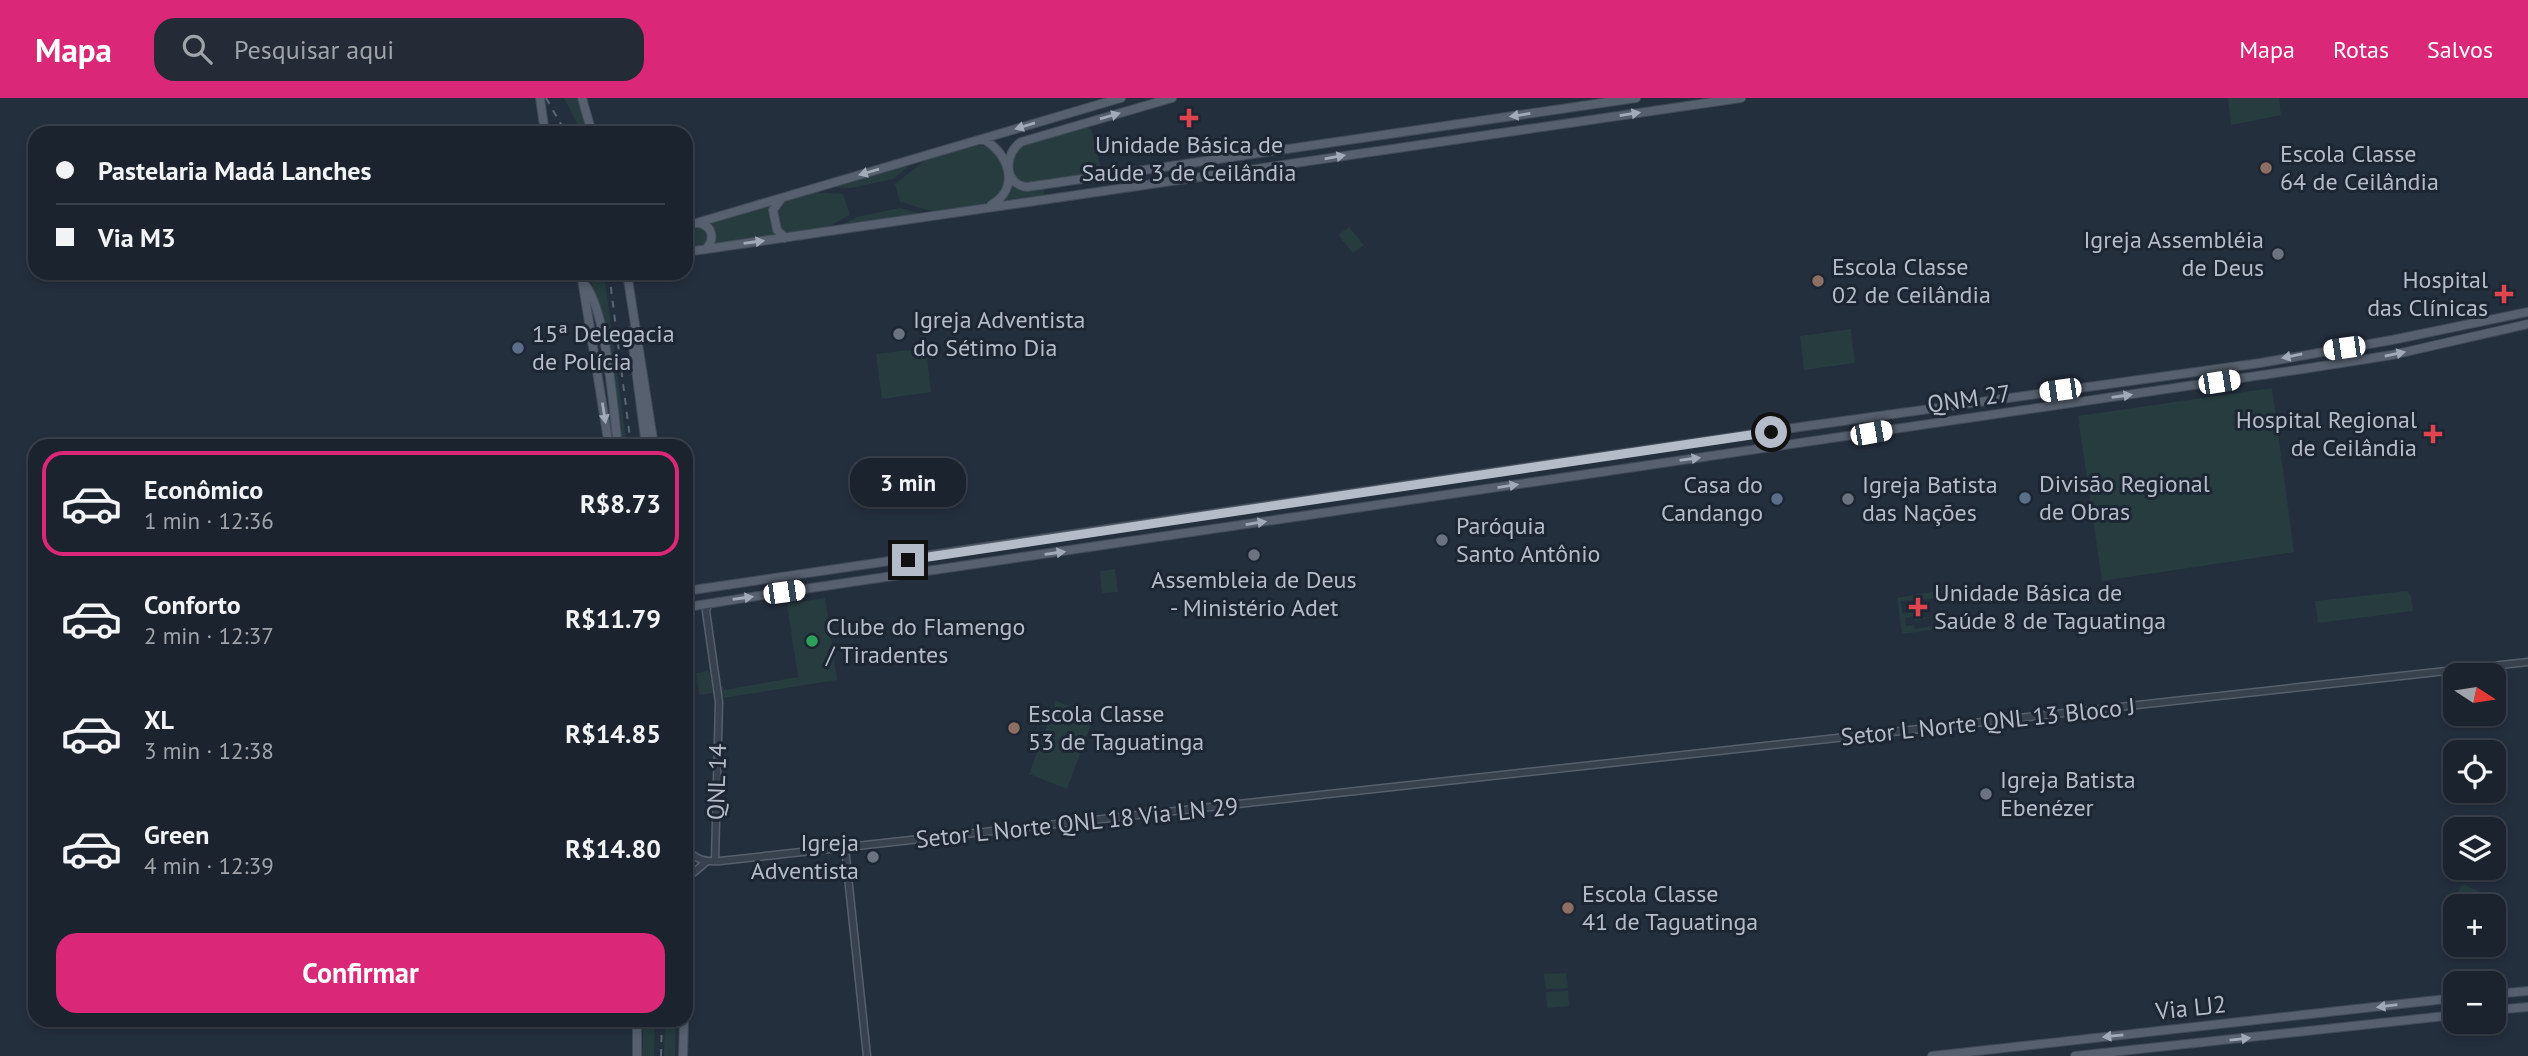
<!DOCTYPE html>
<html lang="pt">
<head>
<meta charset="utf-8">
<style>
	body { margin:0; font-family:"PT Sans",sans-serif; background:#242b36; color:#f1f3f6; height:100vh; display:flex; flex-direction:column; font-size:26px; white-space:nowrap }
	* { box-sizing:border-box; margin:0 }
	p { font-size:23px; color:#a0a4aa }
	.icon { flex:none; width:38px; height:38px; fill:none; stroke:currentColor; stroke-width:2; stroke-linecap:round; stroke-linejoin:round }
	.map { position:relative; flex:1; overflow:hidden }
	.side { position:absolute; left:28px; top:341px; width:665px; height:588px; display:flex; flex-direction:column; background:#1b232e; border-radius:21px; box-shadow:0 4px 10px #0003,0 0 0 2px #39404a }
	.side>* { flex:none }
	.hud { position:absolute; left:28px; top:28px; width:665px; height:154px; border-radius:21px; box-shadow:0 4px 10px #0003,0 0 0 2px #39404a; display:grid; align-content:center; height:154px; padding:0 28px; background:#1b232e }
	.needle { width:46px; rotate:102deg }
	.fabs { position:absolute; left:2443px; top:565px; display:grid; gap:14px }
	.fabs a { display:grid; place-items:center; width:63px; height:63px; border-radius:14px; background:#1b232e; box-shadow:0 4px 10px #0003,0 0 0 2px #39404a; font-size:35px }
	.end { position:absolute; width:32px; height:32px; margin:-16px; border:9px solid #b4bcc9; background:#111; box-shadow:0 0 0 4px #111 }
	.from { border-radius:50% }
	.bubble { position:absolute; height:49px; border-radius:21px; background:#1b232e; box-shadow:0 4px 10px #0003,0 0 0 2px #39404a; font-size:23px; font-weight:700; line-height:49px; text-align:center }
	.car { position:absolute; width:21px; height:42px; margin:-21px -10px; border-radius:9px; box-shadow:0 0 5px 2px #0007; background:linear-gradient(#fff 24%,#345 0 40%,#fff 0 76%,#345 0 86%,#fff 0) }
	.hud b { display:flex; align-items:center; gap:24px; height:66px; font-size:26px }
	.hud b+b { border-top:2px solid #39404a }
	.hud i { width:18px; height:18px; background:#f1f3f6 }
	ul { padding:12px 0 0; list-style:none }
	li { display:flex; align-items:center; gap:21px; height:105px; margin:0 14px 10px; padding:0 14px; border:4px solid transparent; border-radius:21px }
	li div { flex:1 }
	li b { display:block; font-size:26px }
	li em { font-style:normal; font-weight:700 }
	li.selected { border-color:#db2777 }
	li>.icon { width:63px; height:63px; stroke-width:1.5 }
	.primary-button { display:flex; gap:14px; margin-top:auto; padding:14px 28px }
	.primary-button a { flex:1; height:80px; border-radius:21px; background:#db2777; color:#fff; font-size:28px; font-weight:700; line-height:80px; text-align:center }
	header { display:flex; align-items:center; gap:42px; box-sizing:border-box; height:98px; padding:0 35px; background:#db2777; color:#fff }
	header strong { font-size:33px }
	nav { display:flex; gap:38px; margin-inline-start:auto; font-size:24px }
	.search { width:490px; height:63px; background:#242b36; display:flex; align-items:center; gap:18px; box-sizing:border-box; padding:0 24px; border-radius:21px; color:#a0a4aa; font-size:26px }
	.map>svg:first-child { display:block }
</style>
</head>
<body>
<header>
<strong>Mapa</strong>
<div class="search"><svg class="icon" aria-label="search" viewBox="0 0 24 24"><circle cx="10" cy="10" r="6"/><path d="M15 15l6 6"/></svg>Pesquisar aqui</div>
<nav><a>Mapa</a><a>Rotas</a><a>Salvos</a></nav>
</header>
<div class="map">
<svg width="2528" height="958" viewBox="0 0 2528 958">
	<rect width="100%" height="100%" fill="#242f3e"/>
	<path fill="#263c3f" d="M564,0H578L588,35H582Z
		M2228,0H2279L2281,17L2231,27Z
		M1086,29L1091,31L1101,71L1099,75L1026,87L1015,79L1013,61L1021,48Z
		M974,47L991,49C1012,81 1010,99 971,109C961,111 948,115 938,114C925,112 912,107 900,104L895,86L928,60Z
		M914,64L893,81L851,90L828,89Z
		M1010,84L1021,93L1044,90V99L998,106Z
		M813,94L843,96L850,117L822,132L785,135L780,132L776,111L779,106Z
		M768,107L775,139L717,147L711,124Z
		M900,110L926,117L838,129L857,119Z
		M699,128L707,132L709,140L706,146L686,152V131Z
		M1349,129L1364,147L1353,155L1338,137Z
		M589,175H604L627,348H621L600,214Z
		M1851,231L1855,265L1804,272L1800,238Z
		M926,250L931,294L882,301L876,256Z
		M2272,290L2294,454L2102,483L2078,318Z
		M1115,471L1118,494L1102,495L1100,473Z
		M1949,491V494L1934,497V501L1901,503L1903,516L1921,513L1922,520L1937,518L1915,523L1914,518L1905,520L1906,528L1914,527L1915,531L1944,526L1945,530L1902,536L1897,500Z
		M2407,493L2411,498L2413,513L2318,525L2315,503Z
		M825,500L837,582L723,600L721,589L723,588L724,592L798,579L787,506Z
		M709,573L713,595L699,597L696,575Z
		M1056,603L1094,618L1067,691L1029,676Z
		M2462,786L2492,799L2488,808H2457L2452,806Z
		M1566,875L1568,890L1546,891L1544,876Z
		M1568,893L1569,908L1547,910L1546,894Z
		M644,922H655L654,958H642Z
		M665,922H676L675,958H664Z"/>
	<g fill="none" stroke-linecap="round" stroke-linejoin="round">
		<defs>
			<path id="minor" d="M708,506L706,513L719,604L715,763
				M845,750L867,958
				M686,751C697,762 704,764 720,763L2528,564
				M686,781L706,764"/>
			<path id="major" d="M540,0L545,35
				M582,0L592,35
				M1172,0L1021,44C1004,56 1003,86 1027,89L1636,0
				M983,41C1009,55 1021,90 991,107
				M781,101L773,112L777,132L785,140
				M699,125C713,128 715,141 706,151
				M686,128L1121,0
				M686,154L1741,0
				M581,175L609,348
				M627,175L654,348
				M586,188C607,217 613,310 618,348
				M631,233L646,348
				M686,493L1807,328L2260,265L2392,242L2528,214
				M686,512L694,508L770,496L2303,271L2392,257L2528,226
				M686,815V857
				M2494,896L2528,893
				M2494,912L2528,909
				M637,958V922
				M683,958L684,922
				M1932,958L2455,900
				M2075,958L2455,917"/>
		</defs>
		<use href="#minor" stroke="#565f6c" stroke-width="9"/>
		<use href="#major" stroke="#414a57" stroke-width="10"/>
		<use href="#minor" stroke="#38414e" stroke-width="6"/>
		<use href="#major" stroke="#56606e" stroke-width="8"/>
		<path stroke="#5a6575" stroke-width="2" stroke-dasharray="7 7" stroke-linecap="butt" d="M546,0L566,35
			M609,175L631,348
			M661,958L662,922"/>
	</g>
	<defs><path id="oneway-solid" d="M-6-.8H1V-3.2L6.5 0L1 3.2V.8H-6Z" transform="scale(1.75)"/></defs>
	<g fill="#a1aab7">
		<use href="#oneway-solid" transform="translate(1630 16) rotate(-9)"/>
		<use href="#oneway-solid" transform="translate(1520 17) rotate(171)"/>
		<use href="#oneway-solid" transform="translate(1110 18) rotate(-16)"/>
		<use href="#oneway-solid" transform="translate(1025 28) rotate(163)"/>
		<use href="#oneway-solid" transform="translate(1335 59) rotate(-10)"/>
		<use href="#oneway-solid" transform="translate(869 74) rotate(164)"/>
		<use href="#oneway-solid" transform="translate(754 144) rotate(-8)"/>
		<use href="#oneway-solid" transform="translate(2395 256) rotate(-11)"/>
		<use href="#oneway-solid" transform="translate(2292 258) rotate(169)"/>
		<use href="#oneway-solid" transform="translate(2122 298) rotate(-8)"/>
		<use href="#oneway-solid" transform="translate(604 315) rotate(81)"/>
		<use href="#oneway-solid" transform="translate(1690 361) rotate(-8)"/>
		<use href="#oneway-solid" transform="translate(1508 388) rotate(-9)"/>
		<use href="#oneway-solid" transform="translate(1256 425) rotate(-9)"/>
		<use href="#oneway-solid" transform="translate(1055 455) rotate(-8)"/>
		<use href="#oneway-solid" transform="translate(743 500) rotate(-8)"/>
		<use href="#oneway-solid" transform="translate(2387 908) rotate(173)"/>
		<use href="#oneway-solid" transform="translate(2113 938) rotate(174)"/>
		<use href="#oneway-solid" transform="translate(2240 941) rotate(-6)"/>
	</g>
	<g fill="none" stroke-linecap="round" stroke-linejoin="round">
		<path stroke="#b4bcc9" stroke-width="9" d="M908,462L1771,334"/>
	</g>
	<g fill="#e0444e" stroke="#1d2633" stroke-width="2.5">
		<path d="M1185.5 9.5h7v7h7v7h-7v7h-7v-7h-7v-7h7z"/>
		<path d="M2500.5 185.5h7v7h7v7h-7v7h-7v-7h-7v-7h7z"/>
		<path d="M2429.5 325.5h7v7h7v7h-7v7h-7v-7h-7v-7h7z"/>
		<path d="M1914.5 498.5h7v7h7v7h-7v7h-7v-7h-7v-7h7z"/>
	</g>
	<g fill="#8d6e63" stroke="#1d2633" stroke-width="2.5">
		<circle cx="2266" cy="70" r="7"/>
		<circle cx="1818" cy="183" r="7"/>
		<circle cx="1014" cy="630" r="7"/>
		<circle cx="1568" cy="810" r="7"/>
	</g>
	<g fill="#6b7280" stroke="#1d2633" stroke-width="2.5">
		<circle cx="2278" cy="156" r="7"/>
		<circle cx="899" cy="236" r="7"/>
		<circle cx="1848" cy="401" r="7"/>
		<circle cx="1442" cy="442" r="7"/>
		<circle cx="1254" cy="457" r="7"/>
		<circle cx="1986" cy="696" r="7"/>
		<circle cx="873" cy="759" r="7"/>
	</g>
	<g fill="#5c6f8a" stroke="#1d2633" stroke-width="2.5">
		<circle cx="518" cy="250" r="7"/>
		<circle cx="2025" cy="400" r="7"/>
		<circle cx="1777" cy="401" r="7"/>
	</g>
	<circle fill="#2e9e5b" stroke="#1d2633" stroke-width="2.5" cx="812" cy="543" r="7"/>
	<g text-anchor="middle" stroke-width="6" stroke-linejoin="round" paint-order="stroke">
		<g font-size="24" fill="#b4bcc9" stroke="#1d2633" text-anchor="start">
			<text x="1189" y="55" text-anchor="middle">Unidade Básica de<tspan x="1189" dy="28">Saúde 3 de Ceilândia</tspan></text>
			<text x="2280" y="64">Escola Classe<tspan x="2280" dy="28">64 de Ceilândia</tspan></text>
			<text x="2264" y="150" text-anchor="end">Igreja Assembléia<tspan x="2264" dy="28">de Deus</tspan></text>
			<text x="1832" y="177">Escola Classe<tspan x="1832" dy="28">02 de Ceilândia</tspan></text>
			<text x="2488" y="190" text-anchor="end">Hospital<tspan x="2488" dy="28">das Clínicas</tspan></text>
			<text x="913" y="230">Igreja Adventista<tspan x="913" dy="28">do Sétimo Dia</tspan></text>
			<text x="532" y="244">15ª Delegacia<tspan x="532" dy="28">de Polícia</tspan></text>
			<text x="2417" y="330" text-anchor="end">Hospital Regional<tspan x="2417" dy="28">de Ceilândia</tspan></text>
			<text x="2039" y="394">Divisão Regional<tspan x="2039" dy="28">de Obras</tspan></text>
			<text x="1763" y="395" text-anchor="end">Casa do<tspan x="1763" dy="28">Candango</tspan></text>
			<text x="1862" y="395">Igreja Batista<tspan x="1862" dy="28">das Nações</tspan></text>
			<text x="1456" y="436">Paróquia<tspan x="1456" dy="28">Santo Antônio</tspan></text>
			<text x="1254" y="490" text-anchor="middle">Assembleia de Deus<tspan x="1254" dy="28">- Ministério Adet</tspan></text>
			<text x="1934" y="503">Unidade Básica de<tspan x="1934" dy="28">Saúde 8 de Taguatinga</tspan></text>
			<text x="826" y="537">Clube do Flamengo<tspan x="826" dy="28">/ Tiradentes</tspan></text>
			<text x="1028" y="624">Escola Classe<tspan x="1028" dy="28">53 de Taguatinga</tspan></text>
			<text x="2000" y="690">Igreja Batista<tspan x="2000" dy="28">Ebenézer</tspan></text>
			<text x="859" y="753" text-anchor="end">Igreja<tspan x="859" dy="28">Adventista</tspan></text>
			<text x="1582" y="804">Escola Classe<tspan x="1582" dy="28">41 de Taguatinga</tspan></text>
		</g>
		<g font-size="24" fill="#b4bcc9" stroke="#1d2633">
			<text transform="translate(1969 301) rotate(-8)" y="8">QNM 27</text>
			<text transform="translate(1988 624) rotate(-6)" y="8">Setor L Norte QNL 13 Bloco J</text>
			<text transform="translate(717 684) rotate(-88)" y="8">QNL 14</text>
			<text transform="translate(1077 725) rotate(-6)" y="8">Setor L Norte QNL 18 Via LN 29</text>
			<text transform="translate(2191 910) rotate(-6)" y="8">Via LJ2</text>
		</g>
	</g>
</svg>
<div class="fabs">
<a><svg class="needle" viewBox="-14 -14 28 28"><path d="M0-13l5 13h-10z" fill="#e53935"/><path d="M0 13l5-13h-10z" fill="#a0a4aa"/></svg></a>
<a><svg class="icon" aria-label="locate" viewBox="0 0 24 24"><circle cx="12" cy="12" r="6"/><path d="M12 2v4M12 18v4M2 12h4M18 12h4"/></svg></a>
<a><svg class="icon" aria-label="layers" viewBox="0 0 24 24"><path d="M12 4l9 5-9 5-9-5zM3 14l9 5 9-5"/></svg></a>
<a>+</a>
<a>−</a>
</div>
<i class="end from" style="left:1771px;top:334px"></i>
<i class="end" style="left:908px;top:462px"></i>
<div class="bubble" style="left:850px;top:360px;width:116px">3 min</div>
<i class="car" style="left:2344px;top:250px;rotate:262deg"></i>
<i class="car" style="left:2219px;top:284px;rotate:81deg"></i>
<i class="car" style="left:2060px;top:292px;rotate:262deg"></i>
<i class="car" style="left:1871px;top:335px;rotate:80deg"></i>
<i class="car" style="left:784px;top:494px;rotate:82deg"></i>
<div class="hud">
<b><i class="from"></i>Pastelaria Madá Lanches</b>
<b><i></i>Via M3</b>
</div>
<section class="side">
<ul>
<li class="selected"><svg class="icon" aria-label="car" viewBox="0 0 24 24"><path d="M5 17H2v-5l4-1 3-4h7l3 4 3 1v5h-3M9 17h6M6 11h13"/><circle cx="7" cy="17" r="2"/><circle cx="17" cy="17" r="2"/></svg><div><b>Econômico</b><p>1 min · 12:36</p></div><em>R$8.73</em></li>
<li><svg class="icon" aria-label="car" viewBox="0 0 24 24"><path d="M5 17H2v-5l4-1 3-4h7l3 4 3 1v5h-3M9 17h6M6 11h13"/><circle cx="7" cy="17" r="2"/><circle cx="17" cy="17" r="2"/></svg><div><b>Conforto</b><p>2 min · 12:37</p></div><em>R$11.79</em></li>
<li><svg class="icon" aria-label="car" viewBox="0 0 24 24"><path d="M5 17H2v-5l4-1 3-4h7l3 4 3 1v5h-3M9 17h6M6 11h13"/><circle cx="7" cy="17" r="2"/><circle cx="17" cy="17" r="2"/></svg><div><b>XL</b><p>3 min · 12:38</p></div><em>R$14.85</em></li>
<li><svg class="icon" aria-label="car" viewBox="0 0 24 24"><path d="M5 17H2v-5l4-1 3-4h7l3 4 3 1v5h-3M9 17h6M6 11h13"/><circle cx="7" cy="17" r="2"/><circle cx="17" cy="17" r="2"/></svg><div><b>Green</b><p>4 min · 12:39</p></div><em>R$14.80</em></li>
</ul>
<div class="primary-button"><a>Confirmar</a></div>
</section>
</div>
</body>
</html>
